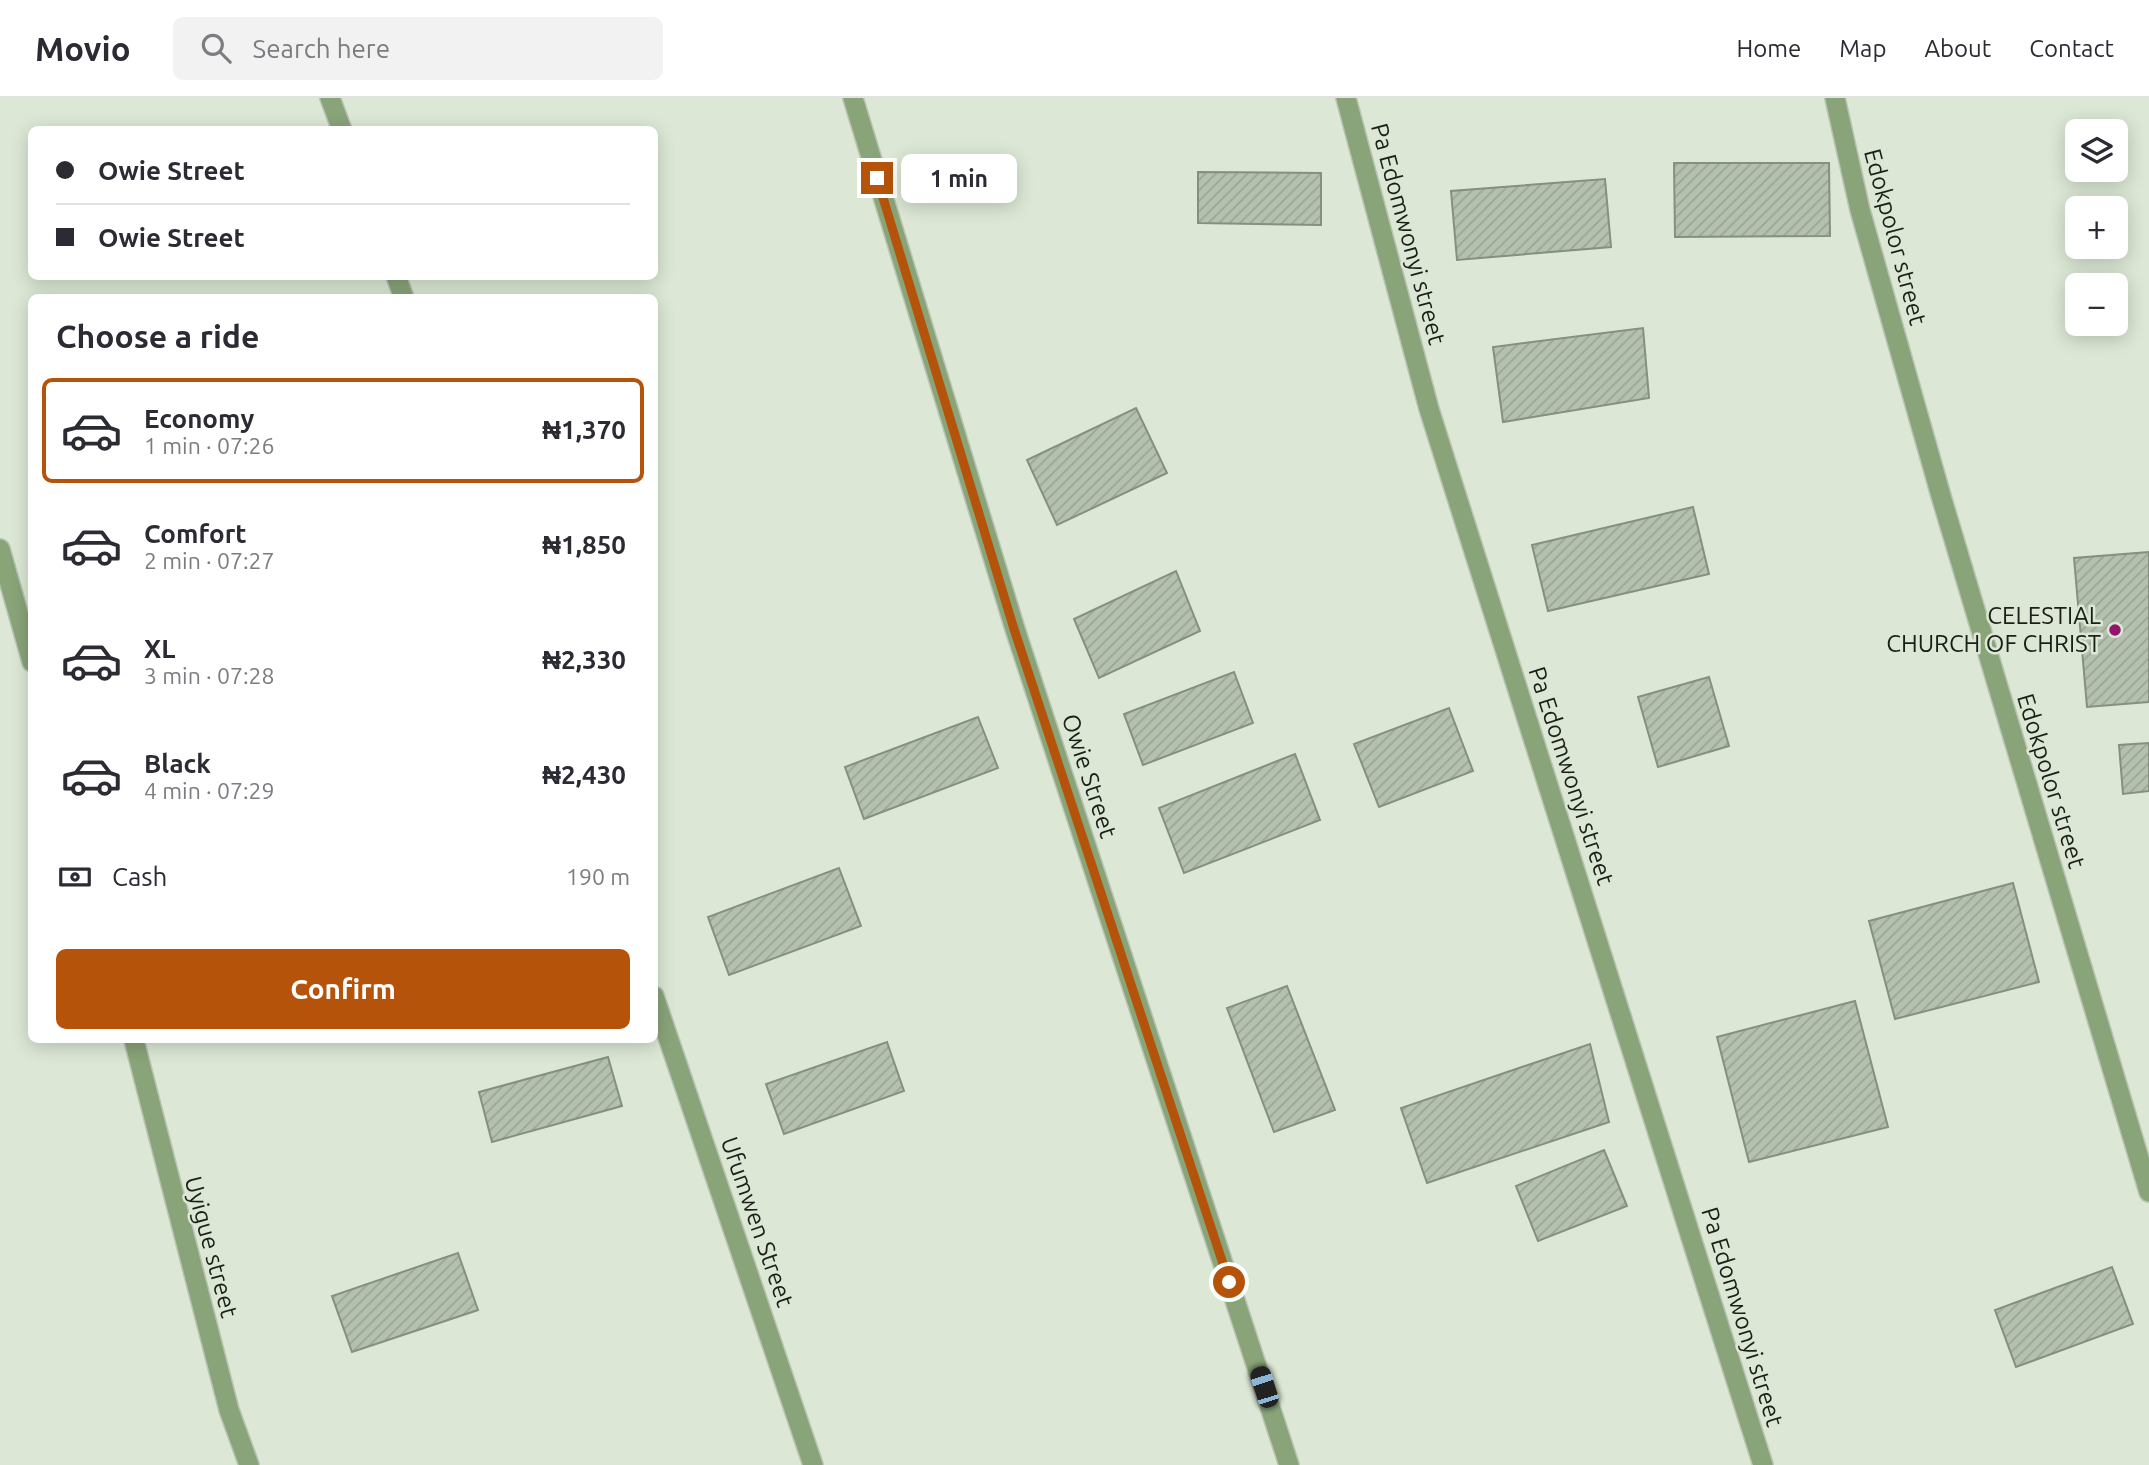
<!DOCTYPE html>
<html lang="en">
<head>
<meta charset="utf-8">
<style>
	body { margin:0; font-family:Ubuntu,sans-serif; background:#f2f2f3; color:#2b2b33; height:100vh; display:flex; flex-direction:column; font-size:26px; white-space:nowrap }
	* { box-sizing:border-box; margin:0 }
	p { font-size:23px; color:#7c7c81 }
	.icon { flex:none; width:38px; height:38px; fill:none; stroke:currentColor; stroke-width:2; stroke-linecap:round; stroke-linejoin:round }
	.map { position:relative; flex:1; overflow:hidden }
	.side { position:absolute; left:28px; top:196px; width:630px; height:749px; display:flex; flex-direction:column; background:#fff; border-radius:10px; box-shadow:0 4px 18px #0003 }
	.side>* { flex:none }
	.hud { position:absolute; left:28px; top:28px; width:630px; height:154px; border-radius:10px; box-shadow:0 4px 18px #0003; display:grid; align-content:center; height:154px; padding:0 28px; background:#fff }
	.buttons { position:absolute; left:2065px; top:21px; display:grid; gap:14px }
	.buttons a { display:grid; place-items:center; width:63px; height:63px; border-radius:10px; background:#fff; box-shadow:0 4px 18px #0003; font-size:35px }
	.end { position:absolute; width:32px; height:32px; margin:-16px; border:9px solid #b45309; background:#fff; box-shadow:0 0 0 4px #fff }
	.from { border-radius:50% }
	.bubble { position:absolute; height:49px; border-radius:10px; background:#fff; box-shadow:0 4px 18px #0003; font-size:23px; font-weight:700; line-height:49px; text-align:center }
	.car { position:absolute; width:21px; height:42px; margin:-21px -10px; border-radius:9px; box-shadow:0 0 5px 2px #0007; background:linear-gradient(#222 24%,#8ab4d8 0 40%,#222 0 76%,#8ab4d8 0 86%,#222 0) }
	.hud b { display:flex; align-items:center; gap:24px; height:66px; font-size:26px }
	.hud b+b { border-top:2px solid #e1e1e2 }
	.hud i { width:18px; height:18px; background:#2b2b33 }
	ul { padding:0; list-style:none }
	li { display:flex; align-items:center; gap:21px; height:105px; margin:0 14px 10px; padding:0 14px; border:4px solid transparent; border-radius:10px }
	li div { flex:1 }
	li b { display:block; font-size:26px }
	li em { font-style:normal; font-weight:700 }
	li.current { border-color:#b45309 }
	li>.icon { width:63px; height:63px; stroke-width:1.5 }
	h2 { padding:0 28px; font-size:32px; line-height:84px }
	.pay { display:flex; align-items:center; gap:18px; height:77px; padding:0 28px; font-size:26px }
	.pay p { margin-inline-start:auto }
	.primary-button { display:flex; gap:14px; margin-top:auto; padding:14px 28px }
	.primary-button a { flex:1; height:80px; border-radius:10px; background:#b45309; color:#fff; font-size:28px; font-weight:700; line-height:80px; text-align:center }
	header { display:flex; align-items:center; gap:42px; box-sizing:border-box; height:98px; padding:0 35px; background:#fff; border-bottom:2px solid #e1e1e2 }
	header strong { font-size:33px }
	nav { display:flex; gap:38px; margin-inline-start:auto; font-size:24px }
	.search { width:490px; height:63px; background:#f2f2f3; display:flex; align-items:center; gap:18px; box-sizing:border-box; padding:0 24px; border-radius:10px; color:#7c7c81; font-size:26px }
	.map>svg:first-child { display:block }
</style>
</head>
<body>
<header>
<strong>Movio</strong>
<div class="search"><svg class="icon" aria-label="search" viewBox="0 0 24 24"><circle cx="10" cy="10" r="6"/><path d="M15 15l6 6"/></svg>Search here</div>
<nav><a>Home</a><a>Map</a><a>About</a><a>Contact</a></nav>
</header>
<div class="map">
<svg width="2149" height="1367" viewBox="0 0 2149 1367">
	<defs>
		<pattern id="building-hatch" width="6" height="6" patternUnits="userSpaceOnUse" patternTransform="scale(1.75)"><rect width="6" height="6" fill="#b5c1af"/><path d="M-1 1l2-2M0 6l6-6M5 7l2-2" fill="none" stroke="#9ba596"/></pattern>
	</defs>
	<rect width="100%" height="100%" fill="#dce8d5"/>
	<path fill="url(#building-hatch)" stroke="#85907f" stroke-width="2" d="M1674,65H1829L1830,138L1675,139Z
		M1198,74L1321,75V127L1198,125Z
		M1605,81L1611,149L1457,162L1451,93Z
		M1643,230L1649,300L1503,324L1493,249Z
		M1136,310L1167,375L1057,427L1027,362Z
		M1693,409L1709,476L1548,513L1532,447Z
		M2149,454V604L2087,609L2074,460Z
		M1176,473L1200,533L1099,580L1074,521Z
		M1234,574L1253,625L1143,667L1124,616Z
		M1709,579L1729,648L1658,669L1638,599Z
		M1449,610L1473,673L1379,709L1354,646Z
		M978,619L998,670L864,721L845,669Z
		M2149,645V693L2123,696L2119,647Z
		M1295,656L1320,722L1184,775L1159,710Z
		M839,770L861,828L729,877L708,819Z
		M2013,785L2039,884L1895,921L1869,823Z
		M1287,888L1335,1012L1274,1034L1227,910Z
		M1855,903L1888,1029L1749,1064L1717,939Z
		M887,944L904,993L784,1036L766,986Z
		M1590,946L1609,1024L1427,1085L1401,1010Z
		M608,959L622,1008L492,1044L479,994Z
		M1604,1052L1627,1108L1538,1143L1516,1088Z
		M458,1155L478,1212L352,1254L332,1198Z
		M2112,1169L2133,1226L2016,1269L1995,1212Z"/>
	<g fill="none" stroke-linecap="round" stroke-linejoin="round">
		<defs>
			<path id="minor" d="M330,0L342,32
				M853,0L1015,531L1289,1367
				M1346,0L1429,311L1763,1367
				M1835,0L1860,112L1941,398L2149,1094
				M396,178L404,200
				M0,451L32,564
				M654,898L813,1367
				M134,942L229,1312L249,1367"/>
		</defs>
		<use href="#minor" stroke="#b9c4b3" stroke-width="22"/>
		<use href="#minor" stroke="#89a479" stroke-width="19"/>
	</g>
	<g fill="none" stroke-linecap="round" stroke-linejoin="round">
		<path stroke="#b45309" stroke-width="9" d="M877,80L1014,531L1229,1184"/>
	</g>
	<circle fill="#94146e" stroke="#dce8d5" stroke-width="2.5" cx="2115" cy="532" r="7"/>
	<g text-anchor="middle" stroke-width="5" stroke-linejoin="round" paint-order="stroke">
		<g font-size="24" fill="#1a1f18" stroke="#dce8d5">
			<text transform="translate(1408 136) rotate(75)" y="8">Pa Edomwonyi street</text>
			<text transform="translate(1895 139) rotate(75)" y="8">Edokpolor street</text>
			<text transform="translate(1089 678) rotate(72)" y="8">Owie Street</text>
			<text transform="translate(1571 678) rotate(72)" y="8">Pa Edomwonyi street</text>
			<text transform="translate(2051 683) rotate(73)" y="8">Edokpolor street</text>
			<text transform="translate(757 1124) rotate(71)" y="8">Ufumwen Street</text>
			<text transform="translate(211 1149) rotate(75)" y="8">Uyigue street</text>
			<text transform="translate(1742 1219) rotate(73)" y="8">Pa Edomwonyi street</text>
		</g>
		<g font-size="24" fill="#1a1f18" stroke="#dce8d5" text-anchor="end">
			<text x="2101" y="526">CELESTIAL<tspan x="2101" dy="28">CHURCH OF CHRIST</tspan></text>
		</g>
	</g>
</svg>
<div class="buttons">
<a><svg class="icon" aria-label="layers" viewBox="0 0 24 24"><path d="M12 4l9 5-9 5-9-5zM3 14l9 5 9-5"/></svg></a>
<a>+</a>
<a>−</a>
</div>
<i class="end from" style="left:1229px;top:1184px"></i>
<i class="end" style="left:877px;top:80px"></i>
<div class="bubble" style="left:901px;top:56px;width:116px">1 min</div>
<i class="car" style="left:1264px;top:1289px;rotate:342deg"></i>
<div class="hud">
<b><i class="from"></i>Owie Street</b>
<b><i></i>Owie Street</b>
</div>
<section class="side">
<h2>Choose a ride</h2>
<ul>
<li class="current"><svg class="icon" aria-label="car" viewBox="0 0 24 24"><path d="M5 17H2v-5l4-1 3-4h7l3 4 3 1v5h-3M9 17h6M6 11h13"/><circle cx="7" cy="17" r="2"/><circle cx="17" cy="17" r="2"/></svg><div><b>Economy</b><p>1 min · 07:26</p></div><em>₦1,370</em></li>
<li><svg class="icon" aria-label="car" viewBox="0 0 24 24"><path d="M5 17H2v-5l4-1 3-4h7l3 4 3 1v5h-3M9 17h6M6 11h13"/><circle cx="7" cy="17" r="2"/><circle cx="17" cy="17" r="2"/></svg><div><b>Comfort</b><p>2 min · 07:27</p></div><em>₦1,850</em></li>
<li><svg class="icon" aria-label="car" viewBox="0 0 24 24"><path d="M5 17H2v-5l4-1 3-4h7l3 4 3 1v5h-3M9 17h6M6 11h13"/><circle cx="7" cy="17" r="2"/><circle cx="17" cy="17" r="2"/></svg><div><b>XL</b><p>3 min · 07:28</p></div><em>₦2,330</em></li>
<li><svg class="icon" aria-label="car" viewBox="0 0 24 24"><path d="M5 17H2v-5l4-1 3-4h7l3 4 3 1v5h-3M9 17h6M6 11h13"/><circle cx="7" cy="17" r="2"/><circle cx="17" cy="17" r="2"/></svg><div><b>Black</b><p>4 min · 07:29</p></div><em>₦2,430</em></li>
</ul>
<div class="pay"><svg class="icon" aria-label="cash" viewBox="0 0 24 24"><path d="M3 7h18v10H3z"/><circle cx="12" cy="12" r="2"/></svg>Cash<p>190 m</p></div>
<div class="primary-button"><a>Confirm</a></div>
</section>
</div>
</body>
</html>
